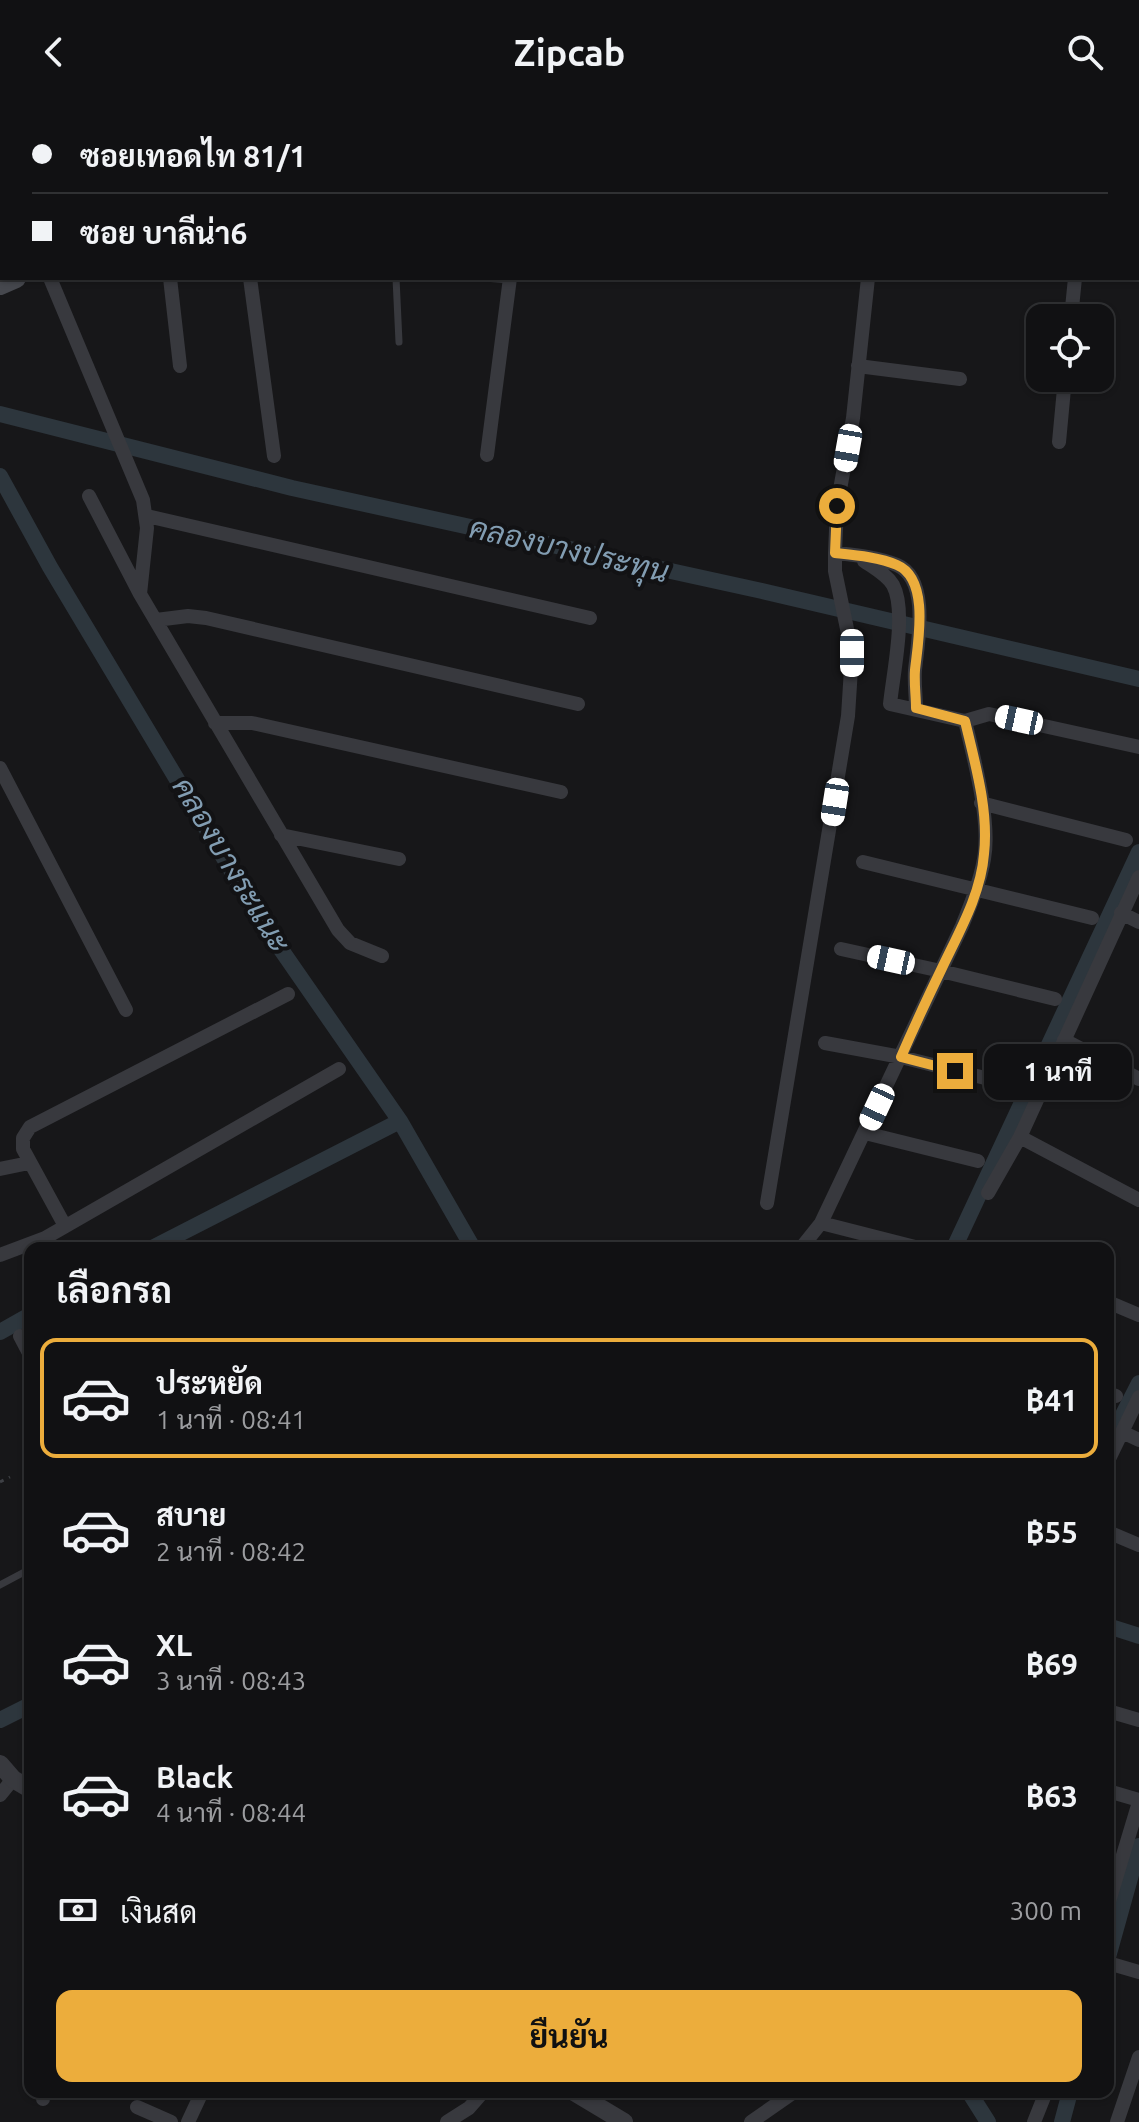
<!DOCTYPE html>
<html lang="th">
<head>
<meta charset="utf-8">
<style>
	body { margin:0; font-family:Ubuntu,Sarabun,sans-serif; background:#1e1f21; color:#f1f3f6; height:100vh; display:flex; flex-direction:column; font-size:30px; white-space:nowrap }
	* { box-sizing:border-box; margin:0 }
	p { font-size:26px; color:#9c9da0 }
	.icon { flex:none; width:44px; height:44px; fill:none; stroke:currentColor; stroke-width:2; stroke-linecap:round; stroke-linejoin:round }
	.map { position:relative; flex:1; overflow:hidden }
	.sheet { position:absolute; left:24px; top:1138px; width:1090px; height:856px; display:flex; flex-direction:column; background:#111113; border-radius:16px; box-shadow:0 2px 6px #0004,0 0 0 2px #303133 }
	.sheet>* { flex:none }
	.banner { position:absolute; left:0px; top:0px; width:1140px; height:176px; box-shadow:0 2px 6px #0004,0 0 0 2px #303133; display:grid; align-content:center; height:176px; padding:0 32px; background:#111113 }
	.tools { position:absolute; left:1026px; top:200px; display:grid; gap:16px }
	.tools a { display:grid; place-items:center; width:88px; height:88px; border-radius:16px; background:#111113; box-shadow:0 2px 6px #0004,0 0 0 2px #303133; font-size:40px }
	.end { position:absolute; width:36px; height:36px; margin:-18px; border:10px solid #ecad3c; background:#111; box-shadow:0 0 0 4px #111 }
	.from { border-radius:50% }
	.bubble { position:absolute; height:56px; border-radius:16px; background:#111113; box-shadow:0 2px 6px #0004,0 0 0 2px #303133; font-size:26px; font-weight:700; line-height:56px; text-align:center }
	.car { position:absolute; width:24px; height:48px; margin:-24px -12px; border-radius:10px; box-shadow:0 0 6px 2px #0007; background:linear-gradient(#fff 24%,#345 0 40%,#fff 0 76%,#345 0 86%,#fff 0) }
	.banner b { display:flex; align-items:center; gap:28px; height:76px; font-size:30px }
	.banner b+b { border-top:2px solid #303133 }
	.banner i { width:20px; height:20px; background:#f1f3f6 }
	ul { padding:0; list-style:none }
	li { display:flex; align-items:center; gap:24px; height:120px; margin:0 16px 12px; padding:0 16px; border:4px solid transparent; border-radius:16px }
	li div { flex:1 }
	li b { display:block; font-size:30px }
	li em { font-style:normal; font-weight:700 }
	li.active { border-color:#ecad3c }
	li>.icon { width:72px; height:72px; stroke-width:1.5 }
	h2 { padding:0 32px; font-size:36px; line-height:96px }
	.pay { display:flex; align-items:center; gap:20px; height:88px; padding:0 32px; font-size:30px }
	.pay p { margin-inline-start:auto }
	.action { display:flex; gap:16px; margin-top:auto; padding:16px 32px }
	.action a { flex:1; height:92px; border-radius:16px; background:#ecad3c; color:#111; font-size:32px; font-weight:700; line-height:92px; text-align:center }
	header { display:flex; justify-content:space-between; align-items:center; height:104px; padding:0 32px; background:#111113; font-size:36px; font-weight:700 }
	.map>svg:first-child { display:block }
</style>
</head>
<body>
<header><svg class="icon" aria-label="back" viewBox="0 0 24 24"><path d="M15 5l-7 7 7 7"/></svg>Zipcab<svg class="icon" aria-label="search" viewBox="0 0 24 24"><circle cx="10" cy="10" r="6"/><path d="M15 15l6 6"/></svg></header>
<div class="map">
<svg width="1139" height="2018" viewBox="0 0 1139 2018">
	<rect width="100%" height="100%" fill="#171719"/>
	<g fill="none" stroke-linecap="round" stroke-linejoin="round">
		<path stroke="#2d363d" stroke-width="16" d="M0,310L292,384L762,487L1139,575
			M0,372L50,463L264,821L400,1017L473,1144
			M152,1144L400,1017
			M954,1144L1139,748
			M0,1228L30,1211
			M1108,1340L1139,1279
			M1108,1522L1139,1532
			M0,1616L30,1601
			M1108,1853L1139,1742
			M969,1988L988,2018
			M1062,2018L1070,1988"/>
		<path stroke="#3e4045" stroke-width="3" stroke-dasharray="4 6" stroke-linecap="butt" d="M0,1378L10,1373"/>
		<path stroke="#38393e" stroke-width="7" d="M160,0L161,2
			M310,0L311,2
			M396,174L399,238
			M484,174L510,176
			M0,1481L30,1465"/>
		<path stroke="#38393e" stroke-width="14" d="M540,2V0
			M682,2V0
			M787,2V0
			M1102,2V0
			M0,91L2,97
			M50,174L143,396L147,424L140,490L338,826L350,839L382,852
			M170,174L180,262
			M250,174L274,352
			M868,174L853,314L837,402L835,449C855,451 879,453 897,461C930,475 918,538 915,566C914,579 916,592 916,604
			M1071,214L1075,174
			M858,262L960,275
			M1059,338L1065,274
			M487,351L510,174
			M89,392L140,490
			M147,412L590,514
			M864,457C874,464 886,470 893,481C907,507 893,570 890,600L965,617
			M156,516L188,512L206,514L578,600
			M965,617L989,610L1139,643
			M215,619H252L561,688
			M0,664L126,906
			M981,699L1126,736
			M281,731L399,755
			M863,758L1092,814
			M1121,809L1139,818
			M841,845L941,867L1055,895
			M1064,936L1139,975
			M825,939L901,953L1009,980
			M865,1029L978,1057
			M1020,1033L1139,1096
			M0,1065L29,1059
			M988,1089L1020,1033L1139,773
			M767,1099L848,612L852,549L835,467V449
			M821,1119L919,1144
			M65,1122L23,1045V1034L30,1023L288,890
			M801,1144L821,1119L962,822C971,800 980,778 984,755C991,717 974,655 965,617
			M0,1151L45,1134L339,965
			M1108,1198L1139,1211
			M20,1232L30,1251
			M1108,1289L1116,1292
			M1122,1328L1139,1336
			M1108,1357L1139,1293
			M1108,1428L1139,1441
			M1108,1607L1139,1616
			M1108,1687L1139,1696
			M0,1691L13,1675
			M1108,1801L1139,1698
			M1108,1859L1139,1868
			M340,1988L341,1989
			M43,1995V1988
			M137,2003L171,2018
			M188,2018L202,1988
			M447,2018L469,2004L483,1988
			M751,2018L794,1988
			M1034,2018L1046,1988
			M1117,2018L1139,1953"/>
		<path stroke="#38393e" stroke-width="18" d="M0,1660L13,1675L30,1685
			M574,1988L624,2018"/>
		<path stroke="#46484e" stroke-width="20" d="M972,2L976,0
			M0,181L16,174"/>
	</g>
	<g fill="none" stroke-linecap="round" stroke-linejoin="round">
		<path stroke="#ecad3c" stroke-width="10" d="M837,402L835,449C854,451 879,453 897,461C930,475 918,538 915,566C914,579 916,592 916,604L965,617C975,659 989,707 984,750C981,790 959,828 942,864C928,893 914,923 901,953L955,967"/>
	</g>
	<g text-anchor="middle" stroke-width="8" stroke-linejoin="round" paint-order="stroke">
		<g font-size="30" font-style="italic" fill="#829db2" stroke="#121214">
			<text transform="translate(569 446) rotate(13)" y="10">คลองบางประทุน</text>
			<text transform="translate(231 761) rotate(59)" y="10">คลองบางระแนะ</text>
		</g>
	</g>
</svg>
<div class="tools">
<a><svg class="icon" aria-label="locate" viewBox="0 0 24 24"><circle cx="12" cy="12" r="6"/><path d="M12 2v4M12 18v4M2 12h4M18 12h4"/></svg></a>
</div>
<i class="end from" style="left:837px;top:402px"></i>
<i class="end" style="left:955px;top:967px"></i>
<div class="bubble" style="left:984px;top:940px;width:148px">1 นาที</div>
<i class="car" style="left:848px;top:344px;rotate:190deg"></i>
<i class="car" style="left:852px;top:549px;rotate:180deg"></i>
<i class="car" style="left:1019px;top:616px;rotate:282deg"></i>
<i class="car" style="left:835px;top:698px;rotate:189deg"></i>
<i class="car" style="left:891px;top:856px;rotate:282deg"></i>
<i class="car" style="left:877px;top:1003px;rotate:205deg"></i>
<div class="banner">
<b><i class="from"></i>ซอยเทอดไท 81/1</b>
<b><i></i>ซอย บาลีน่า6</b>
</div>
<section class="sheet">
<h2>เลือกรถ</h2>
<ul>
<li class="active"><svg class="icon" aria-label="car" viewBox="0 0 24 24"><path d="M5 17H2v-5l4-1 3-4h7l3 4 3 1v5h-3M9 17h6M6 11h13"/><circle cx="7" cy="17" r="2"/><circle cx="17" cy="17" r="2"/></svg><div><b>ประหยัด</b><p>1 นาที · 08:41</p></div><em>฿41</em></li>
<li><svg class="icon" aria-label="car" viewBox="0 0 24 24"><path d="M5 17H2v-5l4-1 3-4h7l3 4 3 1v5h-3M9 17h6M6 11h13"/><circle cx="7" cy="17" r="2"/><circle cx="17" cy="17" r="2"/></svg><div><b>สบาย</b><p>2 นาที · 08:42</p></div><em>฿55</em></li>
<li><svg class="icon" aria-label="car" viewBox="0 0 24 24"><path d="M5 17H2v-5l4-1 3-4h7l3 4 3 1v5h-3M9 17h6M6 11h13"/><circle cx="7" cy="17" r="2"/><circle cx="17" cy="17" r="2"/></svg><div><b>XL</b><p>3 นาที · 08:43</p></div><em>฿69</em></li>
<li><svg class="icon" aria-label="car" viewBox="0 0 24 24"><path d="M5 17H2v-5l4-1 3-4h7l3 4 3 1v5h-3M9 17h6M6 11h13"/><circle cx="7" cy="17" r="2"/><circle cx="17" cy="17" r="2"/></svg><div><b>Black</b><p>4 นาที · 08:44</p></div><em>฿63</em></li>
</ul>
<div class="pay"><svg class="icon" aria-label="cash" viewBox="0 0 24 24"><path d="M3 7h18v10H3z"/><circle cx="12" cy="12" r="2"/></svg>เงินสด<p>300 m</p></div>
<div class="action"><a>ยืนยัน</a></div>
</section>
</div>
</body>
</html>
